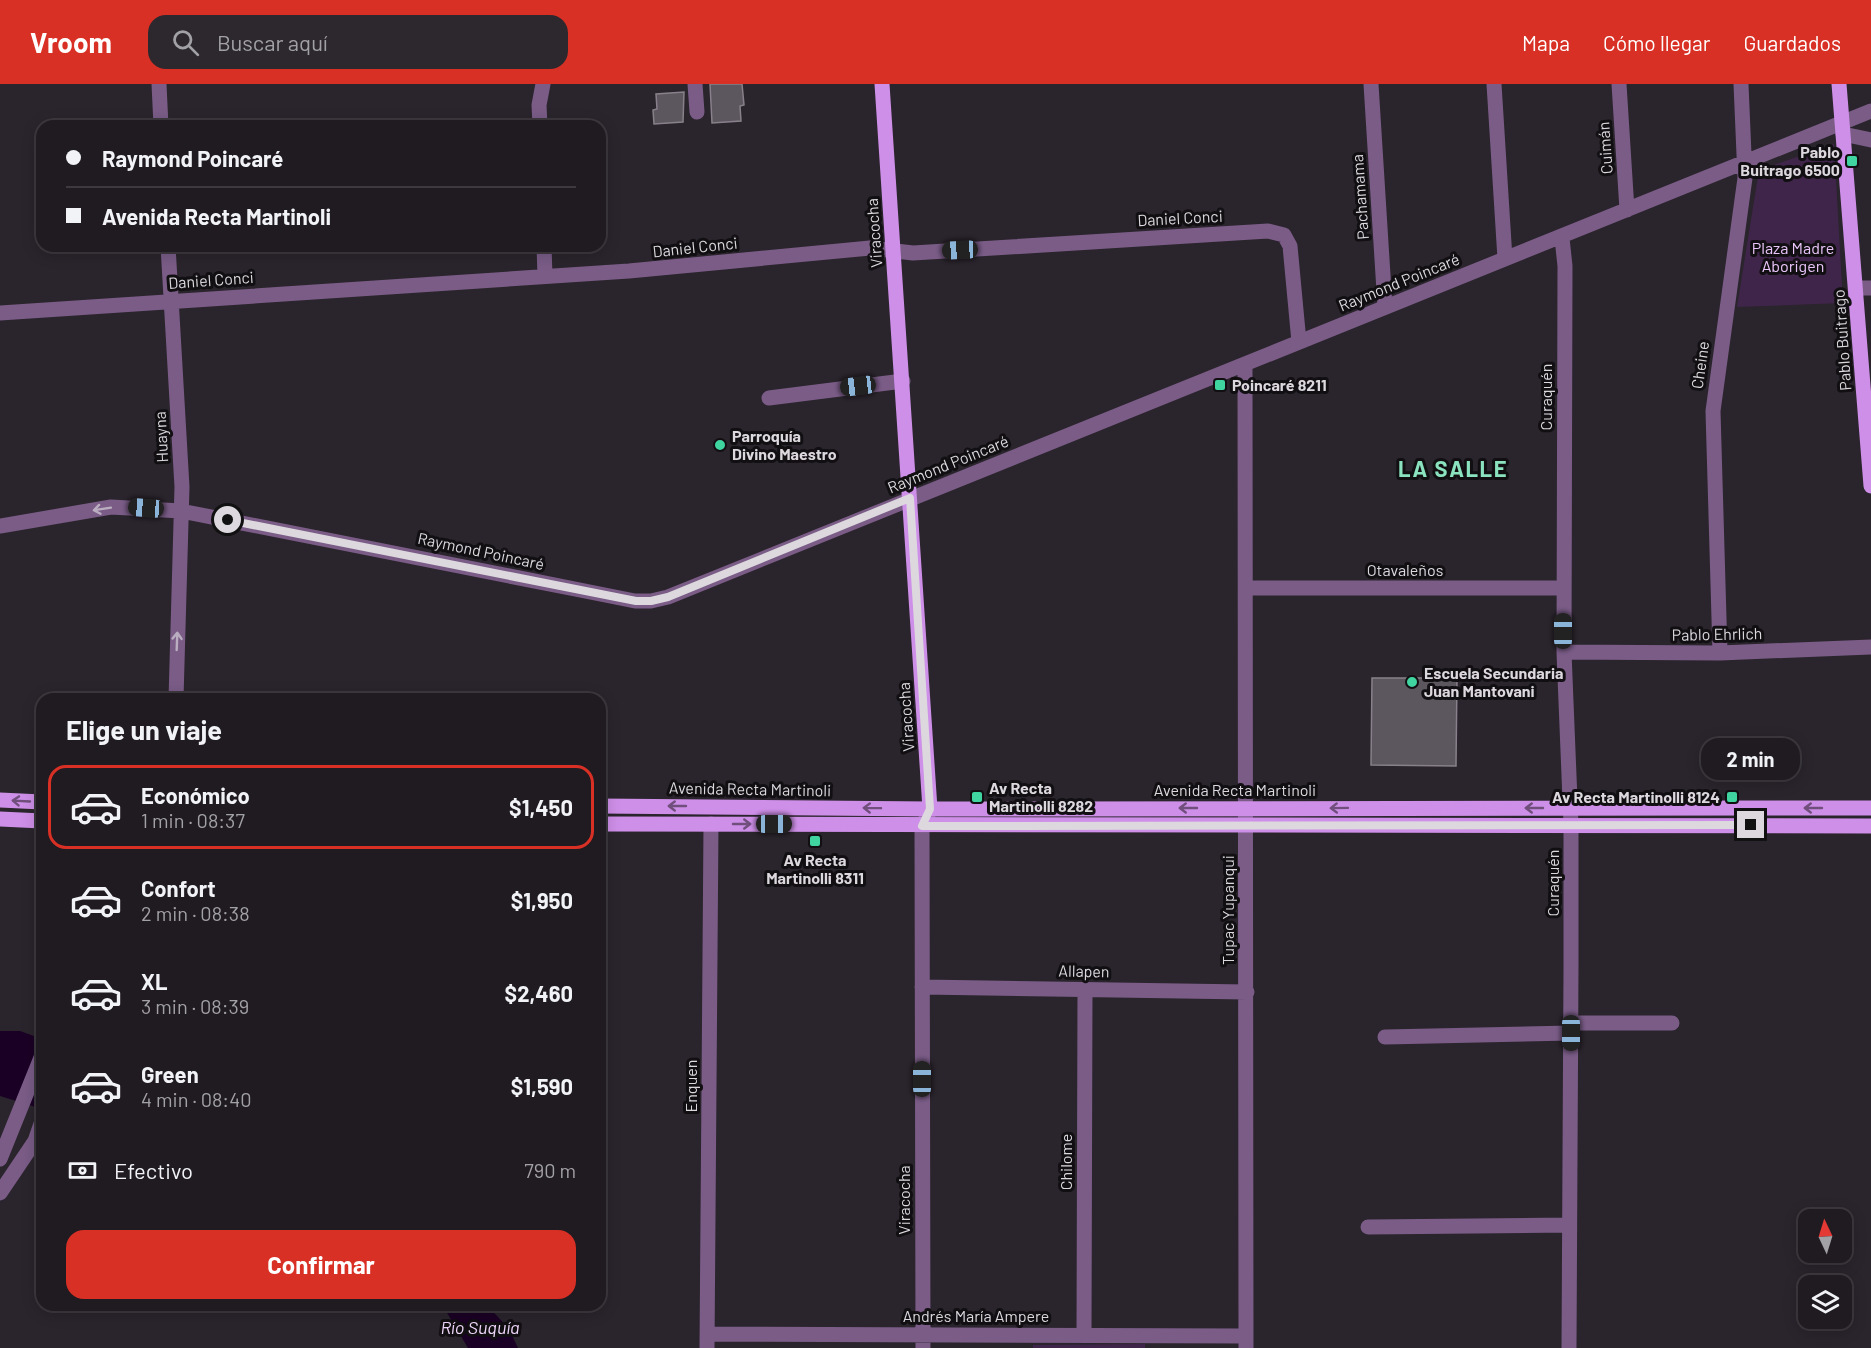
<!DOCTYPE html>
<html lang="es">
<head>
<meta charset="utf-8">
<style>
	body { margin:0; font-family:Barlow,sans-serif; background:#2d282e; color:#f1f3f6; height:100vh; display:flex; flex-direction:column; font-size:22px; white-space:nowrap }
	* { box-sizing:border-box; margin:0 }
	p { font-size:20px; color:#a2a1a5 }
	.icon { flex:none; width:33px; height:33px; fill:none; stroke:currentColor; stroke-width:2; stroke-linecap:round; stroke-linejoin:round }
	.map { position:relative; flex:1; overflow:hidden }
	.side { position:absolute; left:36px; top:609px; width:570px; height:618px; display:flex; flex-direction:column; background:#201b21; border-radius:18px; box-shadow:0 3px 15px #0003,0 0 0 2px #3d393f }
	.side>* { flex:none }
	.banner { position:absolute; left:36px; top:36px; width:570px; height:132px; border-radius:18px; box-shadow:0 3px 15px #0003,0 0 0 2px #3d393f; display:grid; align-content:center; height:132px; padding:0 30px; background:#201b21 }
	.needle { width:39px; rotate:356deg }
	.controls { position:absolute; left:1798px; top:1125px; display:grid; gap:12px }
	.controls a { display:grid; place-items:center; width:54px; height:54px; border-radius:12px; background:#201b21; box-shadow:0 3px 15px #0003,0 0 0 2px #3d393f; font-size:30px }
	.end { position:absolute; width:27px; height:27px; margin:-14px; border:8px solid #dcd8de; background:#111; box-shadow:0 0 0 3px #111 }
	.from { border-radius:50% }
	.bubble { position:absolute; height:42px; border-radius:18px; background:#201b21; box-shadow:0 3px 15px #0003,0 0 0 2px #3d393f; font-size:20px; font-weight:700; line-height:42px; text-align:center }
	.car { position:absolute; width:18px; height:36px; margin:-18px -9px; border-radius:8px; box-shadow:0 0 4px 2px #0007; background:linear-gradient(#222 24%,#8ab4d8 0 40%,#222 0 76%,#8ab4d8 0 86%,#222 0) }
	.banner b { display:flex; align-items:center; gap:21px; height:57px; font-size:22px }
	.banner b+b { border-top:2px solid #3d393f }
	.banner i { width:15px; height:15px; background:#f1f3f6 }
	ul { padding:0; list-style:none }
	li { display:flex; align-items:center; gap:18px; height:84px; margin:0 12px 9px; padding:0 18px; border:3px solid transparent; border-radius:18px }
	li div { flex:1 }
	li b { display:block; font-size:22px }
	li em { font-style:normal; font-weight:700 }
	li.selected { border-color:#d93025 }
	li>.icon { width:54px; height:54px; stroke-width:1.5 }
	h2 { padding:0 30px; font-size:27px; line-height:72px }
	.pay { display:flex; align-items:center; gap:15px; height:66px; padding:0 30px; font-size:22px }
	.pay p { margin-inline-start:auto }
	.primary-button { display:flex; gap:12px; margin-top:auto; padding:12px 30px }
	.primary-button a { flex:1; height:69px; border-radius:18px; background:#d93025; color:#fff; font-size:24px; font-weight:700; line-height:69px; text-align:center }
	header { display:flex; align-items:center; gap:36px; box-sizing:border-box; height:84px; padding:0 30px; background:#d93025; color:#fff }
	header strong { font-size:28px }
	nav { display:flex; gap:33px; margin-inline-start:auto; font-size:21px }
	.search { width:420px; height:54px; background:#2d282e; display:flex; align-items:center; gap:15px; box-sizing:border-box; padding:0 21px; border-radius:18px; color:#a2a1a5; font-size:22px }
	.map>svg:first-child { display:block }
</style>
</head>
<body>
<header>
<strong>Vroom</strong>
<div class="search"><svg class="icon" aria-label="search" viewBox="0 0 24 24"><circle cx="10" cy="10" r="6"/><path d="M15 15l6 6"/></svg>Buscar aquí</div>
<nav><a>Mapa</a><a>Cómo llegar</a><a>Guardados</a></nav>
</header>
<div class="map">
<svg width="1871" height="1264" viewBox="0 0 1871 1264">
	<rect width="100%" height="100%" fill="#2a242c"/>
	<path fill="#3f2549" d="M1834,60L1843,219L1737,223L1759,86Z
		M1145,1260V1264H1033V1261Z"/>
	<path fill="#1b0025" d="M0,947H20L42,955V1025L0,1012Z
		M438,1221H487L509,1245L518,1264H468L446,1227Z"/>
	<path fill="#5c565f" stroke="#88818b" stroke-width="1.5" d="M710,0H742L744,21L740,22L741,37L712,39Z
		M684,8L683,38L654,40L653,26L657,25L656,10Z
		M1372,594H1457L1456,682L1371,681Z"/>
	<g fill="none" stroke-linecap="round" stroke-linejoin="round">
		<path stroke="#7a5c87" stroke-width="15" d="M159,0L161,42
			M695,0L697,28
			M1371,0L1385,223
			M1494,0L1505,175
			M1619,0L1627,126
			M540,42L539,21L543,0
			M1843,50L1871,56
			M1562,154L1565,182L1564,568L1571,741V884L1569,1264
			M168,162L182,403L176,615
			M544,162L545,192
			M1857,204H1871
			M0,229L629,187L870,164L913,169L1268,147L1284,151L1290,162L1299,258
			M1245,281L1246,1264
			M769,314L903,297
			M0,442L111,423L181,427L585,507L635,517H651L668,513L1871,27
			M1247,504H1563
			M1564,568L1720,569L1871,563
			M1720,569L1713,327L1745,94L1741,0
			M922,903L1247,908
			M1571,939H1672
			M1385,953L1571,949
			M0,1075L42,971
			M0,1109L35,1057L42,1037
			M1368,1143L1569,1141
			M707,1250L1246,1252
			M1084,1250L1085,906
			M707,1264L711,740
			M923,1264L922,742L928,731"/>
		<path stroke="#ce8fe8" stroke-width="15" d="M882,0L930,725
			M1839,0L1871,402
			M0,716L42,718
			M600,722L930,725L1871,724
			M0,735L42,737
			M600,740L1871,742"/>
	</g>
	<defs><path id="oneway-shaft" d="M-6 0H5M1.5-3L5.5 0L1.5 3" fill="none" stroke-width="1.6" stroke-linecap="round" stroke-linejoin="round" transform="scale(1.5)"/></defs>
	<g stroke="#baadc0">
		<use href="#oneway-shaft" transform="translate(102 425) rotate(171)"/>
		<use href="#oneway-shaft" transform="translate(177 557) rotate(-88)"/>
	</g>
	<g stroke="#704f7d">
		<use href="#oneway-shaft" transform="translate(21 717) rotate(-177)"/>
		<use href="#oneway-shaft" transform="translate(677 722) rotate(-180)"/>
		<use href="#oneway-shaft" transform="translate(872 724) rotate(-179)"/>
		<use href="#oneway-shaft" transform="translate(1188 724) rotate(-180)"/>
		<use href="#oneway-shaft" transform="translate(1339 724) rotate(179)"/>
		<use href="#oneway-shaft" transform="translate(1534 724) rotate(-180)"/>
		<use href="#oneway-shaft" transform="translate(1813 724) rotate(-180)"/>
		<use href="#oneway-shaft" transform="translate(742 740)"/>
	</g>
	<g fill="none" stroke-linecap="round" stroke-linejoin="round">
		<path stroke="#dcd8de" stroke-width="8" d="M228,436L636,517H651L668,513L910,414L930,725L922,742L1751,741"/>
	</g>
	<g fill="#40d4a1" stroke="#110f12" stroke-width="2">
		<rect x="1846" y="71" width="12" height="12" rx="3"/>
		<rect x="1214" y="295" width="12" height="12" rx="3"/>
		<circle cx="720" cy="361" r="6"/>
		<circle cx="1412" cy="598" r="6"/>
		<rect x="971" y="707" width="12" height="12" rx="3"/>
		<rect x="1726" y="707" width="12" height="12" rx="3"/>
		<rect x="809" y="751" width="12" height="12" rx="3"/>
	</g>
	<g text-anchor="middle" stroke-width="6" stroke-linejoin="round" paint-order="stroke">
		<g font-size="16" fill="#dcd8de" stroke="#110f12">
			<text transform="translate(1605 64) rotate(-94)" y="6">Cuimán</text>
			<text transform="translate(1360 113) rotate(-94)" y="6">Pachamama</text>
			<text transform="translate(1180 134) rotate(-3)" y="6">Daniel Conci</text>
			<text transform="translate(874 149) rotate(-94)" y="6">Viracocha</text>
			<text transform="translate(695 163) rotate(-6)" y="6">Daniel Conci</text>
			<text transform="translate(211 196) rotate(-4)" y="6">Daniel Conci</text>
			<text transform="translate(1399 198) rotate(-22)" y="6">Raymond Poincaré</text>
			<text transform="translate(1842 256) rotate(-94)" y="6">Pablo Buitrago</text>
			<text transform="translate(1700 281) rotate(-82)" y="6">Cheine</text>
			<text transform="translate(1546 313) rotate(-90)" y="6">Curaquén</text>
			<text transform="translate(161 353) rotate(-93)" y="6">Huayna</text>
			<text transform="translate(948 380) rotate(-22)" y="6">Raymond Poincaré</text>
			<text transform="translate(481 467) rotate(12)" y="6">Raymond Poincaré</text>
			<text x="1405" y="492">Otavaleños</text>
			<text transform="translate(1717 550) rotate(-1)" y="6">Pablo Ehrlich</text>
			<text transform="translate(906 633) rotate(-94)" y="6">Viracocha</text>
			<text transform="translate(750 705) rotate(1)" y="6">Avenida Recta Martinoli</text>
			<text x="1235" y="712">Avenida Recta Martinoli</text>
			<text transform="translate(1553 799) rotate(-90)" y="6">Curaquén</text>
			<text transform="translate(1228 826) rotate(-90)" y="6">Tupac Yupanqui</text>
			<text transform="translate(1084 887) rotate(1)" y="6">Allapen</text>
			<text transform="translate(691 1002) rotate(-90)" y="6">Enquen</text>
			<text transform="translate(1066 1078) rotate(-90)" y="6">Chilome</text>
			<text transform="translate(904 1116) rotate(-90)" y="6">Viracocha</text>
			<text x="976" y="1238">Andrés María Ampere</text>
		</g>
		<g font-size="16" font-weight="bold" fill="#dcd8de" stroke="#110f12" text-anchor="start">
			<text x="1840" y="74" text-anchor="end">Pablo<tspan x="1840" dy="18">Buitrago 6500</tspan></text>
			<text x="1232" y="307">Poincaré 8211</text>
			<text x="732" y="358">Parroquía<tspan x="732" dy="18">Divino Maestro</tspan></text>
			<text x="1424" y="595">Escuela Secundaria<tspan x="1424" dy="18">Juan Mantovani</tspan></text>
			<text x="989" y="710">Av Recta<tspan x="989" dy="18">Martinolli 8282</tspan></text>
			<text x="1720" y="719" text-anchor="end">Av Recta Martinolli 8124</text>
			<text x="815" y="782" text-anchor="middle">Av Recta<tspan x="815" dy="18">Martinolli 8311</tspan></text>
		</g>
		<g font-size="16" fill="#e9c5f9" stroke="#110f12">
			<text x="1793" y="170">Plaza Madre<tspan x="1793" dy="18">Aborigen</tspan></text>
		</g>
		<g font-size="18" font-style="italic" fill="#efd6fa" stroke="#110f12">
			<text x="480" y="1250">Río Suquía</text>
		</g>
		<g font-size="22" font-weight="bold" letter-spacing="1.5" fill="#8ae2be" stroke="#110f12">
			<text x="1453" y="393">LA SALLE</text>
		</g>
	</g>
</svg>
<div class="controls">
<a><svg class="needle" viewBox="-14 -14 28 28"><path d="M0-13l5 13h-10z" fill="#e53935"/><path d="M0 13l5-13h-10z" fill="#a2a1a5"/></svg></a>
<a><svg class="icon" aria-label="layers" viewBox="0 0 24 24"><path d="M12 4l9 5-9 5-9-5zM3 14l9 5 9-5"/></svg></a>
</div>
<i class="end from" style="left:228px;top:436px"></i>
<i class="end" style="left:1751px;top:741px"></i>
<div class="bubble" style="left:1701px;top:654px;width:99px">2 min</div>
<i class="car" style="left:960px;top:166px;rotate:267deg"></i>
<i class="car" style="left:858px;top:302px;rotate:263deg"></i>
<i class="car" style="left:146px;top:424px;rotate:274deg"></i>
<i class="car" style="left:1563px;top:547px;rotate:0deg"></i>
<i class="car" style="left:774px;top:740px;rotate:90deg"></i>
<i class="car" style="left:1571px;top:949px;rotate:180deg"></i>
<i class="car" style="left:922px;top:995px;rotate:0deg"></i>
<div class="banner">
<b><i class="from"></i>Raymond Poincaré</b>
<b><i></i>Avenida Recta Martinoli</b>
</div>
<section class="side">
<h2>Elige un viaje</h2>
<ul>
<li class="selected"><svg class="icon" aria-label="car" viewBox="0 0 24 24"><path d="M5 17H2v-5l4-1 3-4h7l3 4 3 1v5h-3M9 17h6M6 11h13"/><circle cx="7" cy="17" r="2"/><circle cx="17" cy="17" r="2"/></svg><div><b>Económico</b><p>1 min · 08:37</p></div><em>$1,450</em></li>
<li><svg class="icon" aria-label="car" viewBox="0 0 24 24"><path d="M5 17H2v-5l4-1 3-4h7l3 4 3 1v5h-3M9 17h6M6 11h13"/><circle cx="7" cy="17" r="2"/><circle cx="17" cy="17" r="2"/></svg><div><b>Confort</b><p>2 min · 08:38</p></div><em>$1,950</em></li>
<li><svg class="icon" aria-label="car" viewBox="0 0 24 24"><path d="M5 17H2v-5l4-1 3-4h7l3 4 3 1v5h-3M9 17h6M6 11h13"/><circle cx="7" cy="17" r="2"/><circle cx="17" cy="17" r="2"/></svg><div><b>XL</b><p>3 min · 08:39</p></div><em>$2,460</em></li>
<li><svg class="icon" aria-label="car" viewBox="0 0 24 24"><path d="M5 17H2v-5l4-1 3-4h7l3 4 3 1v5h-3M9 17h6M6 11h13"/><circle cx="7" cy="17" r="2"/><circle cx="17" cy="17" r="2"/></svg><div><b>Green</b><p>4 min · 08:40</p></div><em>$1,590</em></li>
</ul>
<div class="pay"><svg class="icon" aria-label="cash" viewBox="0 0 24 24"><path d="M3 7h18v10H3z"/><circle cx="12" cy="12" r="2"/></svg>Efectivo<p>790 m</p></div>
<div class="primary-button"><a>Confirmar</a></div>
</section>
</div>
</body>
</html>
